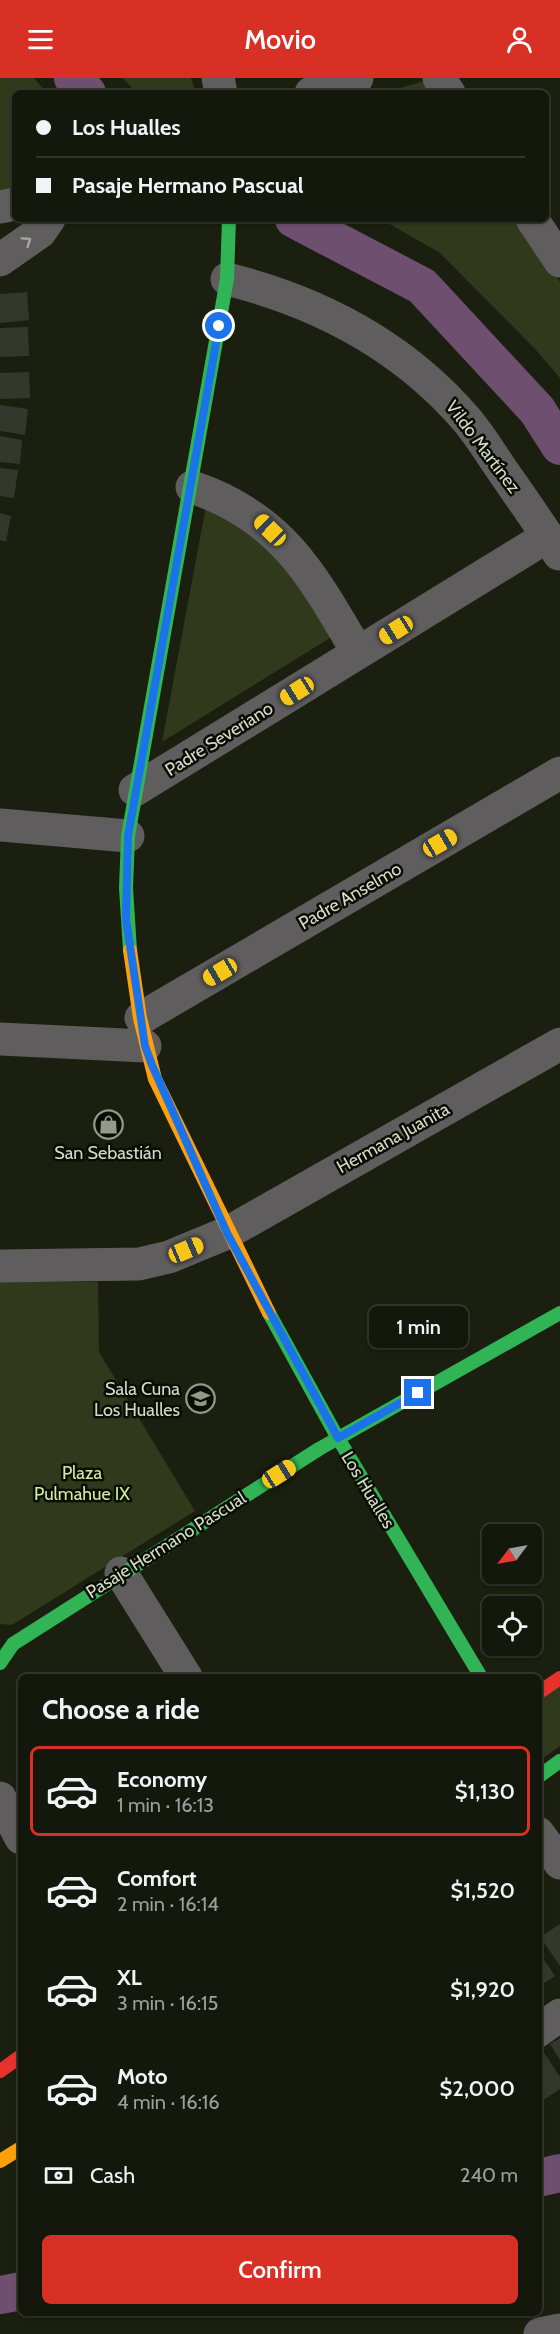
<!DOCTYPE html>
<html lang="en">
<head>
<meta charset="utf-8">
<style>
	body { margin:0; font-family:Cabin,sans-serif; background:#212419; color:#f1f3f6; height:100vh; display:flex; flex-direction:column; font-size:22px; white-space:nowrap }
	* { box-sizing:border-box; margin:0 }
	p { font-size:20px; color:#9d9f9d }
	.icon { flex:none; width:33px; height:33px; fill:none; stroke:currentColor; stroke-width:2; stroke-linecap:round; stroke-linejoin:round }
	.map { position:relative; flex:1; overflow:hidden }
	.side { position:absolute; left:18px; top:1596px; width:524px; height:642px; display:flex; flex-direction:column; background:#14170b; border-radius:9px; box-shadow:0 2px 4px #0004,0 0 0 2px #33362c }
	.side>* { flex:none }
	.banner { position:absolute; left:12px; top:12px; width:537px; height:132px; border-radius:9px; box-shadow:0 2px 4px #0004,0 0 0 2px #33362c; display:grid; align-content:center; height:132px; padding:0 24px; background:#14170b }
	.needle { width:39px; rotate:238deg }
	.controls { position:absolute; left:482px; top:1446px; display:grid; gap:12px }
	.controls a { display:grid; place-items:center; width:60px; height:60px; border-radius:9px; background:#14170b; box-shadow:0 2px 4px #0004,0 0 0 2px #33362c; font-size:30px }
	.end { position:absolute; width:27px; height:27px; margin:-14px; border:8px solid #1a73e8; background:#fff; box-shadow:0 0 0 3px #fff }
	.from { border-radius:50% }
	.bubble { position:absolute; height:42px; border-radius:9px; background:#14170b; box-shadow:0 2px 4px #0004,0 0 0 2px #33362c; font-size:20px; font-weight:600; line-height:42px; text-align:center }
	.car { position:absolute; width:18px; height:36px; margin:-18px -9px; border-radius:8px; box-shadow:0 0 4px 2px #0007; background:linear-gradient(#f5c518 24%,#345 0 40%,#f5c518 0 76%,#345 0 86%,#f5c518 0) }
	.banner b { display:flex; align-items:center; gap:21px; height:57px; font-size:22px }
	.banner b+b { border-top:2px solid #33362c }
	.banner i { width:15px; height:15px; background:#f1f3f6 }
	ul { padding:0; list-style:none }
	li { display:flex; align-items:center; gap:18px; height:90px; margin:0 12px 9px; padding:0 12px; border:3px solid transparent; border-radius:9px }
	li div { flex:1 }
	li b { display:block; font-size:22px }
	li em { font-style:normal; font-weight:600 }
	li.on { border-color:#d93025 }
	li>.icon { width:54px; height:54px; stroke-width:1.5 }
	h2 { padding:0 24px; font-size:27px; line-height:72px }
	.pay { display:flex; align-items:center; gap:15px; height:66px; padding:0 24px; font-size:22px }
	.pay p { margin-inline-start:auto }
	.primary-button { display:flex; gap:12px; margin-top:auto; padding:12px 24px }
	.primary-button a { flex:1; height:69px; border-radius:9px; background:#d93025; color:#fff; font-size:24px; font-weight:600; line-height:69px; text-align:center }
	header { display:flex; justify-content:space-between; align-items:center; height:78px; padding:0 24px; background:#d93025; color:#fff; font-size:27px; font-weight:600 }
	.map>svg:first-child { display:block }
</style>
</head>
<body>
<header><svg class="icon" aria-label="menu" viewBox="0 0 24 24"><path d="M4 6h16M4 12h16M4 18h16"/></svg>Movio<svg class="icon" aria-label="person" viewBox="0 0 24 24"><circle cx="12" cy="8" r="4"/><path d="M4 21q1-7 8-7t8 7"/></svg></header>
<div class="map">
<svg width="560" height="2256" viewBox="0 0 560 2256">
	<rect width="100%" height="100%" fill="#1a1f0f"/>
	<path fill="#30391c" d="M0,0H34L47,15H15V114L0,117Z
		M123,0H191L196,15H136Z
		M428,2L437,15H383Z
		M381,141H519L560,204V300L536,272L440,175Z
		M206,428L259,454L335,557L162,664Z
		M0,1204H98L99,1274L195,1433L12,1547L0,1546Z
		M560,1601V1668L543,1680L539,1678L538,1617Z"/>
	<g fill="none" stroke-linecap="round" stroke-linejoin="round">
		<path stroke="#6f4f6f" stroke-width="38" d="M73,0L87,15
			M294,141L422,208L537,332L560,368
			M538,2100L560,2095
			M0,2217L21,2213"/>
	</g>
	<path fill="#34382c" d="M27,214L29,242L0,245V216Z
		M28,249L29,278L0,279V250Z
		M29,294L30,320L0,321V295Z
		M0,327L28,331L25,357L0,353Z
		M0,358L22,362L20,386L0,384Z
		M0,390L18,392L14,420L0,418Z
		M0,435L11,438L6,464L0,462Z
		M560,1846V1888L540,1859Z
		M538,1873L555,1898L538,1909Z
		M560,1960V1982L550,1966Z
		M543,1973L560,1999V2011L542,2023L538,2018V1976Z"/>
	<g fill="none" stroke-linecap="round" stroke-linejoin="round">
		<path stroke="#5f5d5d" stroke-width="33" d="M218,0L221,15
			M439,0L449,15
			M311,15L357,0
			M0,129L15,126
			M532,141L560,183
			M0,182L40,154L49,141
			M227,201C319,224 403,268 466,341C479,356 489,373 500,389C520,418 540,446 559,476
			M192,409C282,439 313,498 358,575
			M135,712L548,458
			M0,747L128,758
			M141,940L560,695
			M0,961L145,968
			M0,1188L139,1186L169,1179L227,1155L560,966
			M121,1495L186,1599
			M0,1720L21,1760
			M538,1755L560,1785
			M538,1953L560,1937
			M540,2256L560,2252"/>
		<path stroke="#30b455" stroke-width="14" d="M130,872L126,810L128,758L227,201L229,141
			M269,1235L335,1355L481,1599
			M0,1585L13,1566L319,1371L560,1235
			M538,1699L560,1683"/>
		<path stroke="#ff9f0a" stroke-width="14" d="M130,872L140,940L155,1001L269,1235
			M0,2083L21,2070"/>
		<path stroke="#e5322d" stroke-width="14" d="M538,1615L560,1600
			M0,1993L21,1978"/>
	</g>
	<defs><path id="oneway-chevron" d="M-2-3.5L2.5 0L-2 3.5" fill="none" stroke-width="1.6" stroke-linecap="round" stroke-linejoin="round" transform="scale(1.5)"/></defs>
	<use stroke="#a6a99e" href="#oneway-chevron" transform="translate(27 163) rotate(-35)"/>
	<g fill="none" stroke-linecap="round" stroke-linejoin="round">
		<path stroke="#1a73e8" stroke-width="8" d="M219,248L128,758L126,841L145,968L152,987L227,1155L338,1360L418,1315"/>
	</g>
	<defs>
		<symbol id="shop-ring" viewBox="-11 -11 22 22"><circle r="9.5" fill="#090d03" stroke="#949989" stroke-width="1.5"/><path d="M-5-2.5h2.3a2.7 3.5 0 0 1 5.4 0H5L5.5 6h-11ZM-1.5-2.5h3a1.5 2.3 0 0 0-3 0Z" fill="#949989"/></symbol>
		<symbol id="school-ring" viewBox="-11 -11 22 22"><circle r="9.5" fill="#090d03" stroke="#949989" stroke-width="1.5"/><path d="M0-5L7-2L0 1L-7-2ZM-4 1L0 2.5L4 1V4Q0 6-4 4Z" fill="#949989"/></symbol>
	</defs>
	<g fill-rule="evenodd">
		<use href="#shop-ring" x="92" y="1030" width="33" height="33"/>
		<use href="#school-ring" x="184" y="1304" width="33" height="33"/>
	</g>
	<g text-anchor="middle" stroke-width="5" stroke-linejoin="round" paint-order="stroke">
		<g font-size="18" fill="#d5dbca" stroke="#090d03">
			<text transform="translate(483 369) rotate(53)" y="6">Vildo Martínez</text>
			<text transform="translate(219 661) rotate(-32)" y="6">Padre Severiano</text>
			<text transform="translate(350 818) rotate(-30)" y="6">Padre Anselmo</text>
			<text transform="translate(393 1060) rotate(-29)" y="6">Hermana Juanita</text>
			<text transform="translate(368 1412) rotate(59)" y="6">Los Hualles</text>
			<text transform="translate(166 1467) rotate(-32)" y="6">Pasaje Hermano Pascual</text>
		</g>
		<g font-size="18" fill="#d5dbca" stroke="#090d03">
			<text x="108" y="1081">San Sebastián</text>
			<text x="180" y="1317" text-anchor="end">Sala Cuna<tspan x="180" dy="21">Los Hualles</tspan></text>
		</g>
		<g font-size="18" fill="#d2eaa0" stroke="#090d03">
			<text x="82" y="1401">Plaza<tspan x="82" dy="21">Pulmahue IX</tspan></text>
		</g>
	</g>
</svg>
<div class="controls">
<a><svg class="needle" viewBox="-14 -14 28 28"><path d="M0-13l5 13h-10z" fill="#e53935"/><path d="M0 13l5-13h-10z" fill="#9d9f9d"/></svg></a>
<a><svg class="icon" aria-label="locate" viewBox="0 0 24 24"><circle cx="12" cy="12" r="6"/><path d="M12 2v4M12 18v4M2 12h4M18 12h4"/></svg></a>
</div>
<i class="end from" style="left:219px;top:248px"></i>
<i class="end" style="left:418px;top:1315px"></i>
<div class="bubble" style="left:369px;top:1228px;width:99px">1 min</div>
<i class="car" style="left:270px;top:452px;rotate:314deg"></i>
<i class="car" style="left:396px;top:552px;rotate:238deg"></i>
<i class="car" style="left:297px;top:613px;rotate:238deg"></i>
<i class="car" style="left:440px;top:765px;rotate:60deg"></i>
<i class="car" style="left:220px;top:894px;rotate:240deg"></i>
<i class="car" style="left:186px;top:1172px;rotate:67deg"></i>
<i class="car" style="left:279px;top:1396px;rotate:58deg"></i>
<div class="banner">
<b><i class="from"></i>Los Hualles</b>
<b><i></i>Pasaje Hermano Pascual</b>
</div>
<section class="side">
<h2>Choose a ride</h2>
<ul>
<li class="on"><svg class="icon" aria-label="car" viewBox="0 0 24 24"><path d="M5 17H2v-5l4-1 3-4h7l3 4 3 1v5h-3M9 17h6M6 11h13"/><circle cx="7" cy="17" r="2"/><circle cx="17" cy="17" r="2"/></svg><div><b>Economy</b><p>1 min · 16:13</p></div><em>$1,130</em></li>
<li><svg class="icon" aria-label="car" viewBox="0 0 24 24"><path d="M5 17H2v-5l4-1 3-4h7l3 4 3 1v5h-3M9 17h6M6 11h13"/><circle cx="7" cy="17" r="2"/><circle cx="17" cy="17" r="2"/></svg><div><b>Comfort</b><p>2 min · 16:14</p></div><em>$1,520</em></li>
<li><svg class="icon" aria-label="car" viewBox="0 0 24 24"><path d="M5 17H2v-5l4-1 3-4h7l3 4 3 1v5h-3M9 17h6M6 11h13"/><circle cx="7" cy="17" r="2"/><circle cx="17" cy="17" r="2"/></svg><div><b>XL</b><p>3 min · 16:15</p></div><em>$1,920</em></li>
<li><svg class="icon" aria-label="car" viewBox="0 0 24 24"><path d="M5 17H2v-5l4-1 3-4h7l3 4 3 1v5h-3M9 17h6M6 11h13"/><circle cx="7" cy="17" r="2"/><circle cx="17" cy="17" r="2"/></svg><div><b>Moto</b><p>4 min · 16:16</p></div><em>$2,000</em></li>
</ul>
<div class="pay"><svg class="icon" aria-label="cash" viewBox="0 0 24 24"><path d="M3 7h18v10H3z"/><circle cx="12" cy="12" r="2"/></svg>Cash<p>240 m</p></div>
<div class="primary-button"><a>Confirm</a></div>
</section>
</div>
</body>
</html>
